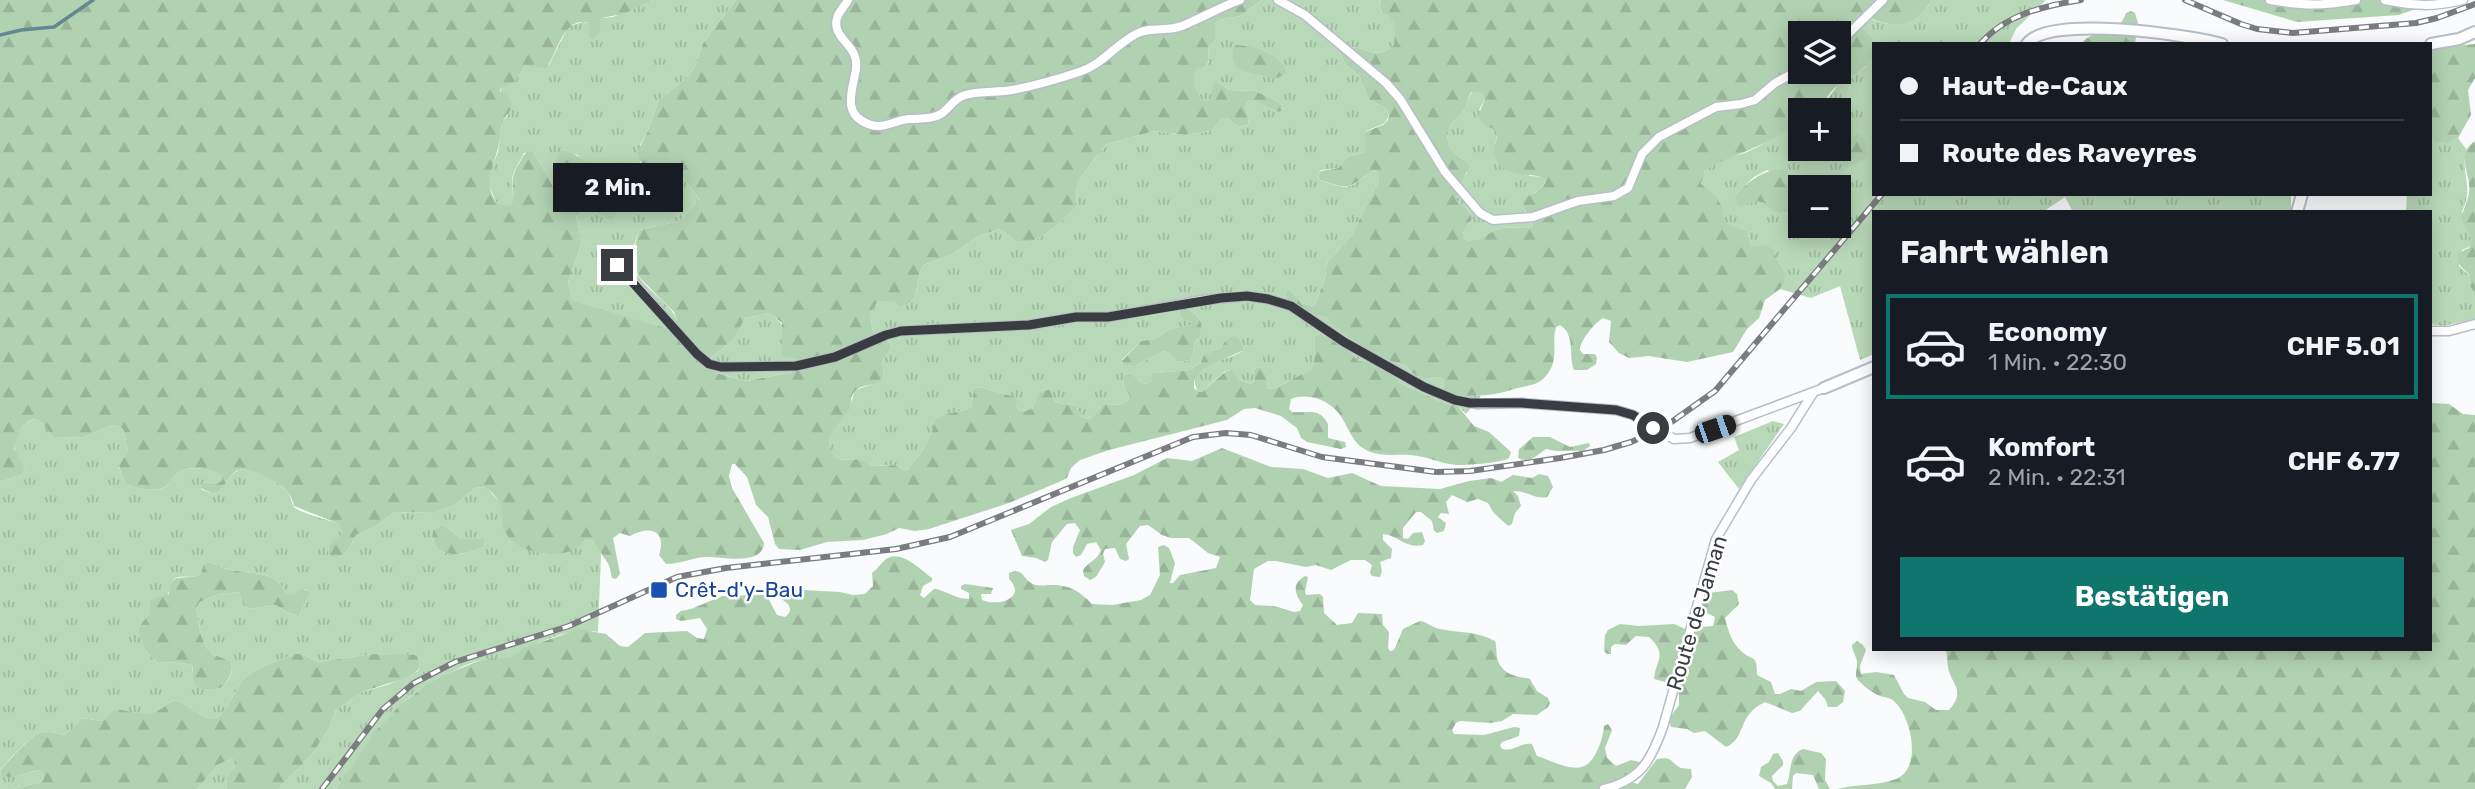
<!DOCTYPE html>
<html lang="de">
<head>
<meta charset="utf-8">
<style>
	body { margin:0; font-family:Rubik,sans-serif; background:#242831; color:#f1f3f6; height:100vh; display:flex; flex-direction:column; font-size:26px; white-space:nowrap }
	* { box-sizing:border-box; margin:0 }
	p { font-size:23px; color:#9ea1a6 }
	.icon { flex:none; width:38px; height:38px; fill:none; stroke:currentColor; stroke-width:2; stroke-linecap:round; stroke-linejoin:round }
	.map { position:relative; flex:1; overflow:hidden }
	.side { position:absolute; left:1872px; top:210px; width:560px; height:441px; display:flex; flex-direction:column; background:#171b24; border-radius:0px; box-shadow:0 4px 18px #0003 }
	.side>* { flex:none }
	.banner { position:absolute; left:1872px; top:42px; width:560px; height:154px; border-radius:0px; box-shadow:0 4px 18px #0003; display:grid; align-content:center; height:154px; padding:0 28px; background:#171b24 }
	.fabs { position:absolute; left:1788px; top:21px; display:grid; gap:14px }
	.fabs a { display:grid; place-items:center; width:63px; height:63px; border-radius:0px; background:#171b24; box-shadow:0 4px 18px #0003; font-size:35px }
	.end { position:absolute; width:32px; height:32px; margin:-16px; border:9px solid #393c40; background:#fff; box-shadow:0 0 0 4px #fff }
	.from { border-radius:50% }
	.bubble { position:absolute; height:49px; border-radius:0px; background:#171b24; box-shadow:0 4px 18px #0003; font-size:23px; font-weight:700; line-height:49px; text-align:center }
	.car { position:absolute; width:21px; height:42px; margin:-21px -10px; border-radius:9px; box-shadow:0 0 5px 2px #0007; background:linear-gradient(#222 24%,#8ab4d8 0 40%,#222 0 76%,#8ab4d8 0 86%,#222 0) }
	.banner b { display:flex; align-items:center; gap:24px; height:66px; font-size:26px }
	.banner b+b { border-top:2px solid #363941 }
	.banner i { width:18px; height:18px; background:#f1f3f6 }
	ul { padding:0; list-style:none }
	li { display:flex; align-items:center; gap:21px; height:105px; margin:0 14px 10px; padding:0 14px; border:4px solid transparent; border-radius:0px }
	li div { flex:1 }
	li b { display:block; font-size:26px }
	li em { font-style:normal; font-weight:700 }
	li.selected { border-color:#0f766e }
	li>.icon { width:63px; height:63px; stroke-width:1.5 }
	h2 { padding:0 28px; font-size:32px; line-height:84px }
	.primary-button { display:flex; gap:14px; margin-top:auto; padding:14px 28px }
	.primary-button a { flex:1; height:80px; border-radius:0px; background:#0f766e; color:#fff; font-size:28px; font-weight:700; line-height:80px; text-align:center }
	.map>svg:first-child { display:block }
</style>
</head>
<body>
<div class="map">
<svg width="2475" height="789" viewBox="0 0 2475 789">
	<defs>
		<pattern id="grass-tufts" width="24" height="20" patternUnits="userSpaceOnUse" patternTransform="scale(1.75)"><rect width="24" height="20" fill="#b8d9b7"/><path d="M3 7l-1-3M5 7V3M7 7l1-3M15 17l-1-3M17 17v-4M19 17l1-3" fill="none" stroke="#9fbb9e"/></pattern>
		<pattern id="forest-firs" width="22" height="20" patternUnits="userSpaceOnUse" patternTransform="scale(1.75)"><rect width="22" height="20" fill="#b1d2b1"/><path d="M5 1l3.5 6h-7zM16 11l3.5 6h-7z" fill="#99b599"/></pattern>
	</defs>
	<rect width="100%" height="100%" fill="#f9fbfd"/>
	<path fill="url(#grass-tufts)" fill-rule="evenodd" d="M653,0H736L703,43L694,69L686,78L659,100L647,133L640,145V164L652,174L682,176L699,199L680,221L639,230C637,238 632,249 632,257C632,285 668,297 677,320L666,328L572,302L568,282L582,242L576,217L587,207L610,221L586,162L576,154L557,169L566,185L576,194L578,199L572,205L565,204L560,199L535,154L524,153C520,162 512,171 512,181C512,191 516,197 510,205L503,206L496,202L489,185V174L498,152L502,122L508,115L500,88L519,76L525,66L549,65L568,27L582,22L590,23L589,33L600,23L601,18L613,17Z
		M1262,0H1381L1379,7L1382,13L1389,16L1396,24L1394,45C1370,66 1360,35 1340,54L1346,65L1359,75L1369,100L1382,106L1389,113C1387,128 1375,125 1365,132V152L1347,157L1338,168L1321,170L1318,175L1320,180C1354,193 1348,186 1375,170L1379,175V180L1351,236L1328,261L1324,281L1315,304L1313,306L1301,303L1291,290L1287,289L1285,295C1295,314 1312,309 1329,318L1337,330L1370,352L1390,361L1405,365L1412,373L1424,379L1440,377L1444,380L1443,390L1446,393L1481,396L1466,414L1457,405L1446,404L1400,383L1384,367L1358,361L1350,351L1320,333L1315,337L1314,364L1310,370L1273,389L1266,388V375L1262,368L1257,367L1253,371L1255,381L1251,384L1240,380L1230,370L1225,371L1202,392L1197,391L1194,380C1204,359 1227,362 1244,350L1240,339L1235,335L1228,338L1220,348L1205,355L1201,362L1190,370L1154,373L1151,381L1146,384L1139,382L1136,377L1131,373L1124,375V385L1130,397C1124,407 1114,404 1104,404C1098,409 1095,416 1088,419L1082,417L1076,406L1055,402L1050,390C1038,388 1037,399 1033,408L1027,411L1019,410L1016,407V399L1012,396L979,387L974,389L971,407C962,413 947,411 935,419L932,431L923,450L908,469L904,470L894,465L873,466L861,459L839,460L834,457L827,443L829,438L848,411L855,391C871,382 888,386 882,362L891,348L890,343L873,332L870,314L878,301H895L899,306C921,308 915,278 923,265L951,255L977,237L999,229C1006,232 1011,239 1018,242C1036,248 1065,219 1076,207L1077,184L1097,155L1107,144L1155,131L1185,135L1211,131L1223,118H1228C1235,126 1238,129 1248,124L1249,118L1245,106L1249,100L1255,99L1278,112L1282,111L1283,106L1276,100L1255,91L1229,90L1218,82L1213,84L1212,99L1202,100C1196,90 1189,79 1197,68L1206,66L1209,62L1208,46L1215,40V24L1219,20L1240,16ZM1182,308C1194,310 1205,320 1201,333C1200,337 1196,339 1195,343C1192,349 1195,353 1191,360L1177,362L1169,353L1163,351L1137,365H1123L1122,360L1141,341L1155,339L1170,329L1192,325L1191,322L1181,319L1179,312Z
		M1932,0H2046L2016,29L2009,44H1874V194H2291V210L2073,212L2065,197L2043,212H1874V354L1860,360L1840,286L1811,298L1780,289C1790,275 1778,262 1772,249L1751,247L1747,230L1728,226L1722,221C1722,215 1722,209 1720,205C1716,195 1700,189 1701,179C1702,176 1704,171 1706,169C1717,159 1734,157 1747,152C1767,143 1787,130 1801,114V149H1839V110H1806L1826,101L1838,85L1847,81L1865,67L1868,35L1855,24L1857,16L1861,15C1891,28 1913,31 1932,0ZM1767,170L1797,187L1801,193V187H1839V226H1801V210L1798,214L1783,213L1764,203L1735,195L1754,177Z
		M1472,92L1481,94L1485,99L1479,110L1497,133L1495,146L1530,176L1545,177L1546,182L1540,189L1524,199L1525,211L1533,222V226C1523,231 1510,225 1499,229C1487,233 1479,242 1466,240L1463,236L1464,230L1472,219C1469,208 1463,207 1456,199L1460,181L1467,173V161C1452,155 1442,142 1451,125C1454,118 1462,115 1465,108C1468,103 1468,97 1472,92Z
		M2431,138C2440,145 2448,143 2458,138L2467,150C2459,172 2475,187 2462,211L2473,241L2469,247L2462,250L2459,266L2470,276C2469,283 2469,288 2475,292V319L2443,326L2431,324V212H2406L2407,194H2431Z
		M770,313C787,326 799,349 803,370L746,381L716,373L711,357L734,340L745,318Z
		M35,419L41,422L54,438L85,437L107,427L116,425L123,429L128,450L119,467C121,471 122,479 125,482C132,489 156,491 163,488C170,484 173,476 179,472C188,465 214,469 223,475L222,480L217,484L206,482L202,484L201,489L213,494C226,489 229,472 240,470C254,467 279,482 288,492C291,497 291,502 294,507C298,512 331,521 340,524L342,534L329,545L328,554L331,557C347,559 350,546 356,535L375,527L395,512L435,513L456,504L475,488L486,487L501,503L506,534C532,556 559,562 586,539C596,541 598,545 601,554L598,632C570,626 537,643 513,656C502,661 492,658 481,660C473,662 463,666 456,670C393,696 373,738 336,789H278L311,756L328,730L336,710L362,692L387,685L418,671L420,663L417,656L372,654L318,662L302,654H295C278,661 253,667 241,682C235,691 225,716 215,718C201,720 188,703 175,700C168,702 166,706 161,709C147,718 130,711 116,710L101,721L83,718L65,735C57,734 45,729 37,734C30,738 4,764 0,771V482L23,474L25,468C21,463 16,458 15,452C12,438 22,422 35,419ZM443,525L462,539H485L484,547C464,556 430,562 433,530ZM207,562C215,563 220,567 227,569C249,575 276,569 286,593L293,596L304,589L311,592L299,616L286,612L276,605L249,609L243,605L239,592L218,594L200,602L196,608L201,635L206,647L212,654L231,661C234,672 230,678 223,687C211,690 204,692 194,683L192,665L177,662L158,663L146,652L139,633V627L150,612L151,600C155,598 164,598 167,595C172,591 168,580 178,577C187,575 193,579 201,574L203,565Z
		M1773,421L1784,424L1739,489L1718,462L1739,450L1734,437Z
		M232,759L238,762V766L226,778L227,789H197L219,764Z
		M38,770L43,773L44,779L41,782L14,789H0V771L1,775L18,776Z"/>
	<path fill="url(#forest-firs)" fill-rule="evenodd" d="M0,0H653L623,14L601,18L599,35L593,39L589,38V23C563,15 558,53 546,68L525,66L515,82L500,88V91C504,94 510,96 511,102C513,112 506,114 503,121C500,127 501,137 499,143C495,167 481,178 496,202L503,205H510C519,193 506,184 518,165C523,158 522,155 529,151L535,154L560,199L565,204L572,205L578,198C575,192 570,191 566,185C559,175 553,162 559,151C578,150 600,171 607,188C611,196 613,206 616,215L610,221L587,207L576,217L582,242L568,282L572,301L666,328L677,320L674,312L639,277L632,258L639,230L680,221L699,199L682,176C660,174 643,177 637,152L647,133L659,100L686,78L694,69L703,43L736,0H1262L1240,16L1219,20L1215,24V40L1208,47L1209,61L1206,66L1197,69C1190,79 1196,90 1202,100L1211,99L1213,83L1218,82L1229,90L1255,91L1276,100L1283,106L1282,111L1278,112L1255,100H1249L1245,106L1249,118L1248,124C1238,129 1235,126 1228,118H1223L1211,131L1185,135L1155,131L1107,144L1097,155L1077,184L1076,207C1065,219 1036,248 1018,242C1011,239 1006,232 999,229L977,237L951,255L923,265C915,278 921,308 899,306L894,301H878L870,314L873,332L890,343L891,348L882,362C890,393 862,378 853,394C850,398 852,404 849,410C842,421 832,431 828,443L834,457L840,460L861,459L873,466L894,465L904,470L908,469L923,450L932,431L935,419C947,411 962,413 971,407L974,389L979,387L1012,396L1017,399L1016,407L1019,410L1026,411L1033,408C1037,398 1038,388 1050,390L1055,402L1076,406L1082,417L1088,419C1095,416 1098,409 1104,404C1114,404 1124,407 1130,397L1124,385V375L1131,373L1136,377L1139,382L1146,384L1151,381L1153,373L1190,370L1201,362L1204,355L1220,348L1228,338L1235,335L1240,339L1244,350L1204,368L1194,380V388L1197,391L1202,392L1226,371L1231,370L1240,380L1251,384L1255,381L1253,371L1257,367L1262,368L1266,375V388L1273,389L1310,370L1314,364L1315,337L1320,333L1350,351L1358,361L1375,363L1391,372L1400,383L1446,404L1457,405L1474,426L1489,432L1511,452L1509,458C1501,463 1469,465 1457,465C1442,464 1426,456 1410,455C1395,454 1382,457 1368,451C1353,444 1350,431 1342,418C1332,401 1309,392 1291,399L1289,409L1292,412C1307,414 1319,406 1328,424V438L1345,442L1346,447L1341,449L1307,442L1301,438L1297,428L1281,416L1255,408L1244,409L1227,420L1109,450L1080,460L1071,468L1067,478L1059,482L1009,503L929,529L915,531L899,528L887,534L863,540L827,542L800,550L779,549L775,544L768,517L756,505L747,477L735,464H732L729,476L732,488L764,543C763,567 720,556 705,557C691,558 680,564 666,564L659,555C667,530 650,525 630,536L620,533L613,538L620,574L616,579L612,578L609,565L593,541L586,539C582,543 578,547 573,550C553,559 521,553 507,535C495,518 512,506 485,487L475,488L456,504L435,513L395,512L375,527L356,535C350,546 347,559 331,557L328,554L329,545L342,533L339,524L294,506C293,501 291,496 287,491C279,482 247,464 236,471C227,477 225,490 213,494L201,488L202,484L206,482L217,484L222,480V475C213,469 188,465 179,472C173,476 170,484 163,488C155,491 131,489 125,482C122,479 121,471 119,466L128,450L123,429L116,425L107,427L85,437L54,438L41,422L35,419C20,423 17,435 14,449L25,468L23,474L0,482ZM770,313L782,323V356L801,360L803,370L746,381L716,373L711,357L734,340L745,318Z
		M1381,0H1932C1912,32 1893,28 1862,15L1857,16L1855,24C1860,28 1869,33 1872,39C1883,59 1854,76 1840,84C1824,93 1828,110 1801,110C1790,142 1732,153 1705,170L1701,183C1706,190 1714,192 1718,200C1732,221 1711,222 1747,230L1751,247L1766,245L1772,248L1785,274L1784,283L1780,289L1765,300L1759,318L1747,329L1733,352L1687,362L1649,356L1629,358L1619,353L1609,342L1611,321L1603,318C1595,323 1580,340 1580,350L1583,354H1595L1597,358L1596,364L1587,370H1574C1568,355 1576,335 1560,325L1556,327C1552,340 1557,353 1552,366C1542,388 1529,384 1511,390C1490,397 1469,397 1446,393L1443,390L1444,380L1440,377L1424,379L1412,373L1405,365L1390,361L1370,352L1337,330L1328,318L1300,309L1291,305L1285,295L1287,289L1291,290L1301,303L1313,306L1315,304L1324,281L1328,261L1351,236L1379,180V175L1375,170C1348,186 1354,192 1320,180L1318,175L1321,171L1338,168L1347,157L1365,152V132L1383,125L1388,120L1389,113L1382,106L1369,100L1359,75L1346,65L1340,54C1360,35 1370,66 1394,45L1395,24L1389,16L1383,14L1379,7ZM1801,33H1839V72H1801ZM1471,92L1481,94L1485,99L1478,116L1485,126L1492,128L1497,133C1497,140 1493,148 1495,156C1502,178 1529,172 1545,178L1546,182C1531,204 1509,189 1533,222V226C1523,231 1510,225 1499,229C1487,233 1479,242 1466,240L1463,236L1464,230L1472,219C1469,208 1463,207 1457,200C1456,185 1465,178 1469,167L1467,161C1452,155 1442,142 1451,125C1454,119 1462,115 1465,108C1468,103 1468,97 1471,92Z
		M2223,0H2440L2399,15L2297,22Z
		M2131,11L2135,13L2138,23L2135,44H2081C2094,26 2117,39 2126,13Z
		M2475,44V78L2468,90L2471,115L2458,138L2448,143L2436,142L2431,138V48Z
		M1236,45C1251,45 1286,56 1286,73C1277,80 1274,78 1265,76C1245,71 1230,73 1233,47Z
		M1858,134L1864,138L1868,155L1863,160L1846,168L1843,166C1843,156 1850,149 1851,138Z
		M2475,141V292C2469,288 2469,282 2470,276C2464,268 2456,266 2458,254C2461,251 2465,250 2469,248C2475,239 2465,228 2462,219C2462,210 2468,202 2469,193C2472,174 2454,155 2475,141Z
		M1782,169C1796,178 1807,198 1798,214L1775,212L1764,203L1756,201L1741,207L1736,204L1735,195C1750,181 1760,171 1782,169Z
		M1182,308C1194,310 1205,320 1201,333C1198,343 1199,333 1195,343C1192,349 1195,354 1191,360L1177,362L1169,353L1163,351L1137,365H1123L1122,361L1141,341L1155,339L1170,329L1191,325V322L1181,319L1179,312Z
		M2431,403L2449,404L2463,414L2475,415V789H1837C1856,784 1878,786 1896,779C1923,768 1911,717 1895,702C1890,697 1886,698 1880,696C1874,694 1862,685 1858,680C1854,675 1857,671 1857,665C1858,658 1852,652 1852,645L1857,641L1863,645L1866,650L1860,666L1861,674L1876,672L1894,675L1904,694L1908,698L1925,702L1936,710H1949C1967,690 1951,685 1948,667C1947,661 1947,655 1946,649H2431Z
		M1533,437H1550L1570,447L1589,443L1590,446L1583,451C1568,450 1561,453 1546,449C1537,455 1530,464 1518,458L1519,449Z
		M1222,448L1271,467L1303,469L1328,478L1352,473L1381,486L1440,489L1469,481L1491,478L1501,482L1513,475L1532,478L1539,474L1548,476L1553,487L1547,497C1535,500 1525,490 1513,491L1518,496L1521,506L1515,513L1512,524L1508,526L1493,512L1488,503L1478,499L1467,502L1452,495L1446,502L1449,514L1441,513L1438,517L1446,523L1444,531L1437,533L1434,530L1432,521L1421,512H1416L1403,528V538L1408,539L1413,533L1422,532L1425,541L1423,545C1405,549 1398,535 1383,534V540L1392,549L1391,558L1380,562L1382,571L1380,577L1372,576L1370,573L1372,565L1365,560H1351L1331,570L1316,565L1306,567L1276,561H1268L1254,569L1250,600L1255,605L1274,606L1294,612L1300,611L1303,605C1295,595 1291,584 1305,576L1308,577L1305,592L1306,595L1320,594L1323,597L1324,613L1337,625L1352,623L1358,613L1382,614L1383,625L1389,632L1388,648L1390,651L1394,650L1403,629L1420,621C1427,622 1433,628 1440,629C1459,633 1477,631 1495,641C1497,647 1496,652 1497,658C1502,675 1515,676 1530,679L1537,691L1548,698L1550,703L1548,707L1537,715L1513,714L1502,721L1491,723L1460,721L1456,723L1452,730L1454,734L1484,735L1514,727L1520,728L1519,736L1502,742L1500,745L1502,749C1515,752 1520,742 1532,744L1537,756C1559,763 1583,780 1596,753C1601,743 1603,736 1604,726L1608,724L1612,730L1605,748L1607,758L1616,766L1631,760L1640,762V766L1629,773L1631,782L1638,784L1657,759C1674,756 1669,762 1681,768L1691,769L1692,777L1685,789H336L374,733L399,706L427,684L444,675L481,660L510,657L527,647L579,629L606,634L620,646L628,647L645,633L687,631L697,638L704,639L707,629L700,618L681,621L676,619V615L681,611L691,609L722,596L763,595L767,596L777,615L785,617C796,608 787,603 779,597L783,589L840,592L853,595L865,594L873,586L872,573C878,569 882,561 888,558C902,550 921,570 932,578V581L923,586L920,595L924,598L934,589H937L960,598L969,599V593L961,589V586L965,584L993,588L991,594H981L982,600C997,607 1028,598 1009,579V573C1023,567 1022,577 1031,583C1036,586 1043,586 1048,585C1068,584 1079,590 1092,604L1112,605L1141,600L1150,595L1160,575L1158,547L1164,545L1169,548L1175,563L1170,583H1173L1180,575L1216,568L1220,557L1208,553L1189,538H1171L1162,535L1148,525L1140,526L1126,544L1129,559L1126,561L1120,559L1115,548L1105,549L1103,554L1105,562L1096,577L1090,580L1084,576L1083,570C1089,561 1097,561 1101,550L1096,542L1087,544L1081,555L1076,557L1073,553V547L1080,530L1075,523L1067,524L1052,542L1048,560L1045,562L1036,558L1022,556L1011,530L1029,524L1051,507L1071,498L1134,475L1167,458L1192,461Z
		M443,525L462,539H485L484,547C464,556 430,562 433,530Z
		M207,562C215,563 220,567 227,569C249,575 276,569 286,593L293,595L303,589L311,592L299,616L286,612L276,605L249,609L243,605L239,592L218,594L200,602L196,608L201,635L206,647L212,654L231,661C234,672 229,678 223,687C213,690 193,694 193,677C193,673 193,669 192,665L177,662L158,663L146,652L139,634V627L150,612V600L169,594C170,569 186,582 201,574L203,565Z
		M1732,590L1737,594L1739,604L1725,618C1728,630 1731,641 1740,650C1753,663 1757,652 1757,675L1771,682L1775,694H1780L1791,689L1801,691L1816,682L1836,681L1845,691L1843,702L1837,707H1828L1825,699L1818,691L1800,711L1792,713L1765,702C1736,716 1747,738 1726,747L1705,731L1694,733L1687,729L1671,727L1669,719L1679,705V686L1673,679L1665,682L1654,679C1656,659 1668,655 1649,637L1636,636L1626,645L1615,644L1611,647V654H1607L1604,651L1605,635L1608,630L1620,624L1639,626L1674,624L1692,632L1701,627L1713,626L1715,617L1707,613L1701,602L1708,593Z
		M295,654H302L318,662L372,654L414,655L417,656L420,663L418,670L408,677L362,692L336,710L328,730L311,756L278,789H227L226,778L237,766V762L232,759L219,764L197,789H14L41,782L44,779L43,773L38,770C25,773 14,780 1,775L0,771C4,765 31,737 37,734C45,729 57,734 65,735L83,718L101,721L116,709C130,711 145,717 159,710C165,707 168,702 175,700C188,703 201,720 215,718C225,716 235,691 241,682C253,667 278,661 295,654Z
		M1803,749L1821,753L1826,759L1825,780L1830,789H1819L1813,775L1796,773L1793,776L1792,789H1775L1771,783L1759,776L1761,767L1769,762L1773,754L1778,753L1783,761V765L1772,776L1773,781L1778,786L1787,784C1792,770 1788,755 1803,749Z"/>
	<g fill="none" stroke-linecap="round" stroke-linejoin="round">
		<path stroke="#638892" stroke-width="3.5" d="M0,35L21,30L54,27L93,0"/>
		<defs>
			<path id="minor" d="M848,0C845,6 839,11 837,18C831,39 860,45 856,69C853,90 841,113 868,124C883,130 895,120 909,119C920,118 931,120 941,114C950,108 954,98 965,95C981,90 997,93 1012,90C1034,86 1058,79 1079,72C1102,65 1115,45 1136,34C1151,26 1167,32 1182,26C1202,18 1220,7 1240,0
				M1278,0L1305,15L1386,83L1400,99L1445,172L1480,213L1493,220L1533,217L1578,201L1614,196L1628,188L1642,154L1659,137L1716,107L1741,104L1755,100L1775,83L1801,69
				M2270,0C2305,6 2321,6 2356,0
				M2385,0C2415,6 2433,7 2463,0
				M1839,43L1883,0
				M611,256L697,354L709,364L721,367L796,366L835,357L886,335L901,331L1029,325L1076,317H1108L1203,300L1247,296L1268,299L1291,306L1344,342L1424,387L1455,400L1478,404L1521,403L1616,410L1633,415L1674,439L1690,438L1824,388
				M2431,331H2449L2475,324
				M1604,789C1641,780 1651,760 1663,727L1716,539L1751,480L1791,428L1813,393"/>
			<path id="tertiary" d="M2027,44C2047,14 2189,35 2222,44
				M2431,44L2459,39L2475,32
				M2297,212L2302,194
				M1824,388L1874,367"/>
		</defs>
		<use href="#minor" stroke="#b7bec8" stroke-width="11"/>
		<use href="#tertiary" stroke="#b7bec8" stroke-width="14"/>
		<use href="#minor" stroke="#fff" stroke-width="8"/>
		<use href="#tertiary" stroke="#fff" stroke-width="10"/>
		<defs>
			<path id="rail" d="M2185,0L2241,24L2257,29L2293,33L2416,23L2437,18L2475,4
				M1980,44C2006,14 2044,6 2081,0
				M322,789L383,709L414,683L455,662L569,626L677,577L726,568L896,549L950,537L1193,437L1226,433L1251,435L1322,457L1436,472L1470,471L1560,458L1604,450L1631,442L1663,428L1715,391L1882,194"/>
		</defs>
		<use href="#rail" stroke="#7a7c80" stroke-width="6"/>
		<use href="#rail" stroke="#fff" stroke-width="3.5" stroke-dasharray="10" stroke-linecap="butt"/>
	</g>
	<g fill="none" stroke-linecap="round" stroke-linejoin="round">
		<path stroke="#393c40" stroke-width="9" d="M617,265L697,354L709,364L721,367L796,366L835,357L886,335L901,331L1029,325L1076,317H1108L1221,298L1247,296L1268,299L1291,306L1344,342L1424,387L1455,400L1470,403H1521L1616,410L1633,415L1653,428"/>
	</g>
	<rect fill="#1a4fb4" stroke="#fff" stroke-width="2.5" x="650" y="581" width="18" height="18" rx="3.5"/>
	<g text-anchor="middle" stroke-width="5" stroke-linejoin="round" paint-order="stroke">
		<g font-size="21" fill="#164399" stroke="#fff" text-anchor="start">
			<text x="675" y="597">Crêt-d'y-Bau</text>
		</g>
		<g font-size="21" fill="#393c40" stroke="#fff">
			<text transform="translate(1697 613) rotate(-73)" y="7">Route de Jaman</text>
		</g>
	</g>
</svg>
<div class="fabs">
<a><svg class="icon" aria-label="layers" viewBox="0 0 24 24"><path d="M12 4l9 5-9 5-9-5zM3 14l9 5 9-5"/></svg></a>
<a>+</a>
<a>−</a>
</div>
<i class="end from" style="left:1653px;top:428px"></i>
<i class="end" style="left:617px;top:265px"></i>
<div class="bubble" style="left:553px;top:163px;width:130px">2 Min.</div>
<i class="car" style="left:1715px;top:429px;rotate:71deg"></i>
<div class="banner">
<b><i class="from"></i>Haut-de-Caux</b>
<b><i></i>Route des Raveyres</b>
</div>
<section class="side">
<h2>Fahrt wählen</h2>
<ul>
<li class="selected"><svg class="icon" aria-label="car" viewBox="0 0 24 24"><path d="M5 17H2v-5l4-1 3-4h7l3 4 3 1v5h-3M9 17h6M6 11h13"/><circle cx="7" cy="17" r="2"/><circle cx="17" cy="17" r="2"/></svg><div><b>Economy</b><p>1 Min. · 22:30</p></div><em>CHF 5.01</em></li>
<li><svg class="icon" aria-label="car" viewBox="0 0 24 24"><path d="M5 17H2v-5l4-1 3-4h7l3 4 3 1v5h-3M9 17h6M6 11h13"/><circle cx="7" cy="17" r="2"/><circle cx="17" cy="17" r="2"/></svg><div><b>Komfort</b><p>2 Min. · 22:31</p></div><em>CHF 6.77</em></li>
</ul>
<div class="primary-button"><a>Bestätigen</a></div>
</section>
</div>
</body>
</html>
